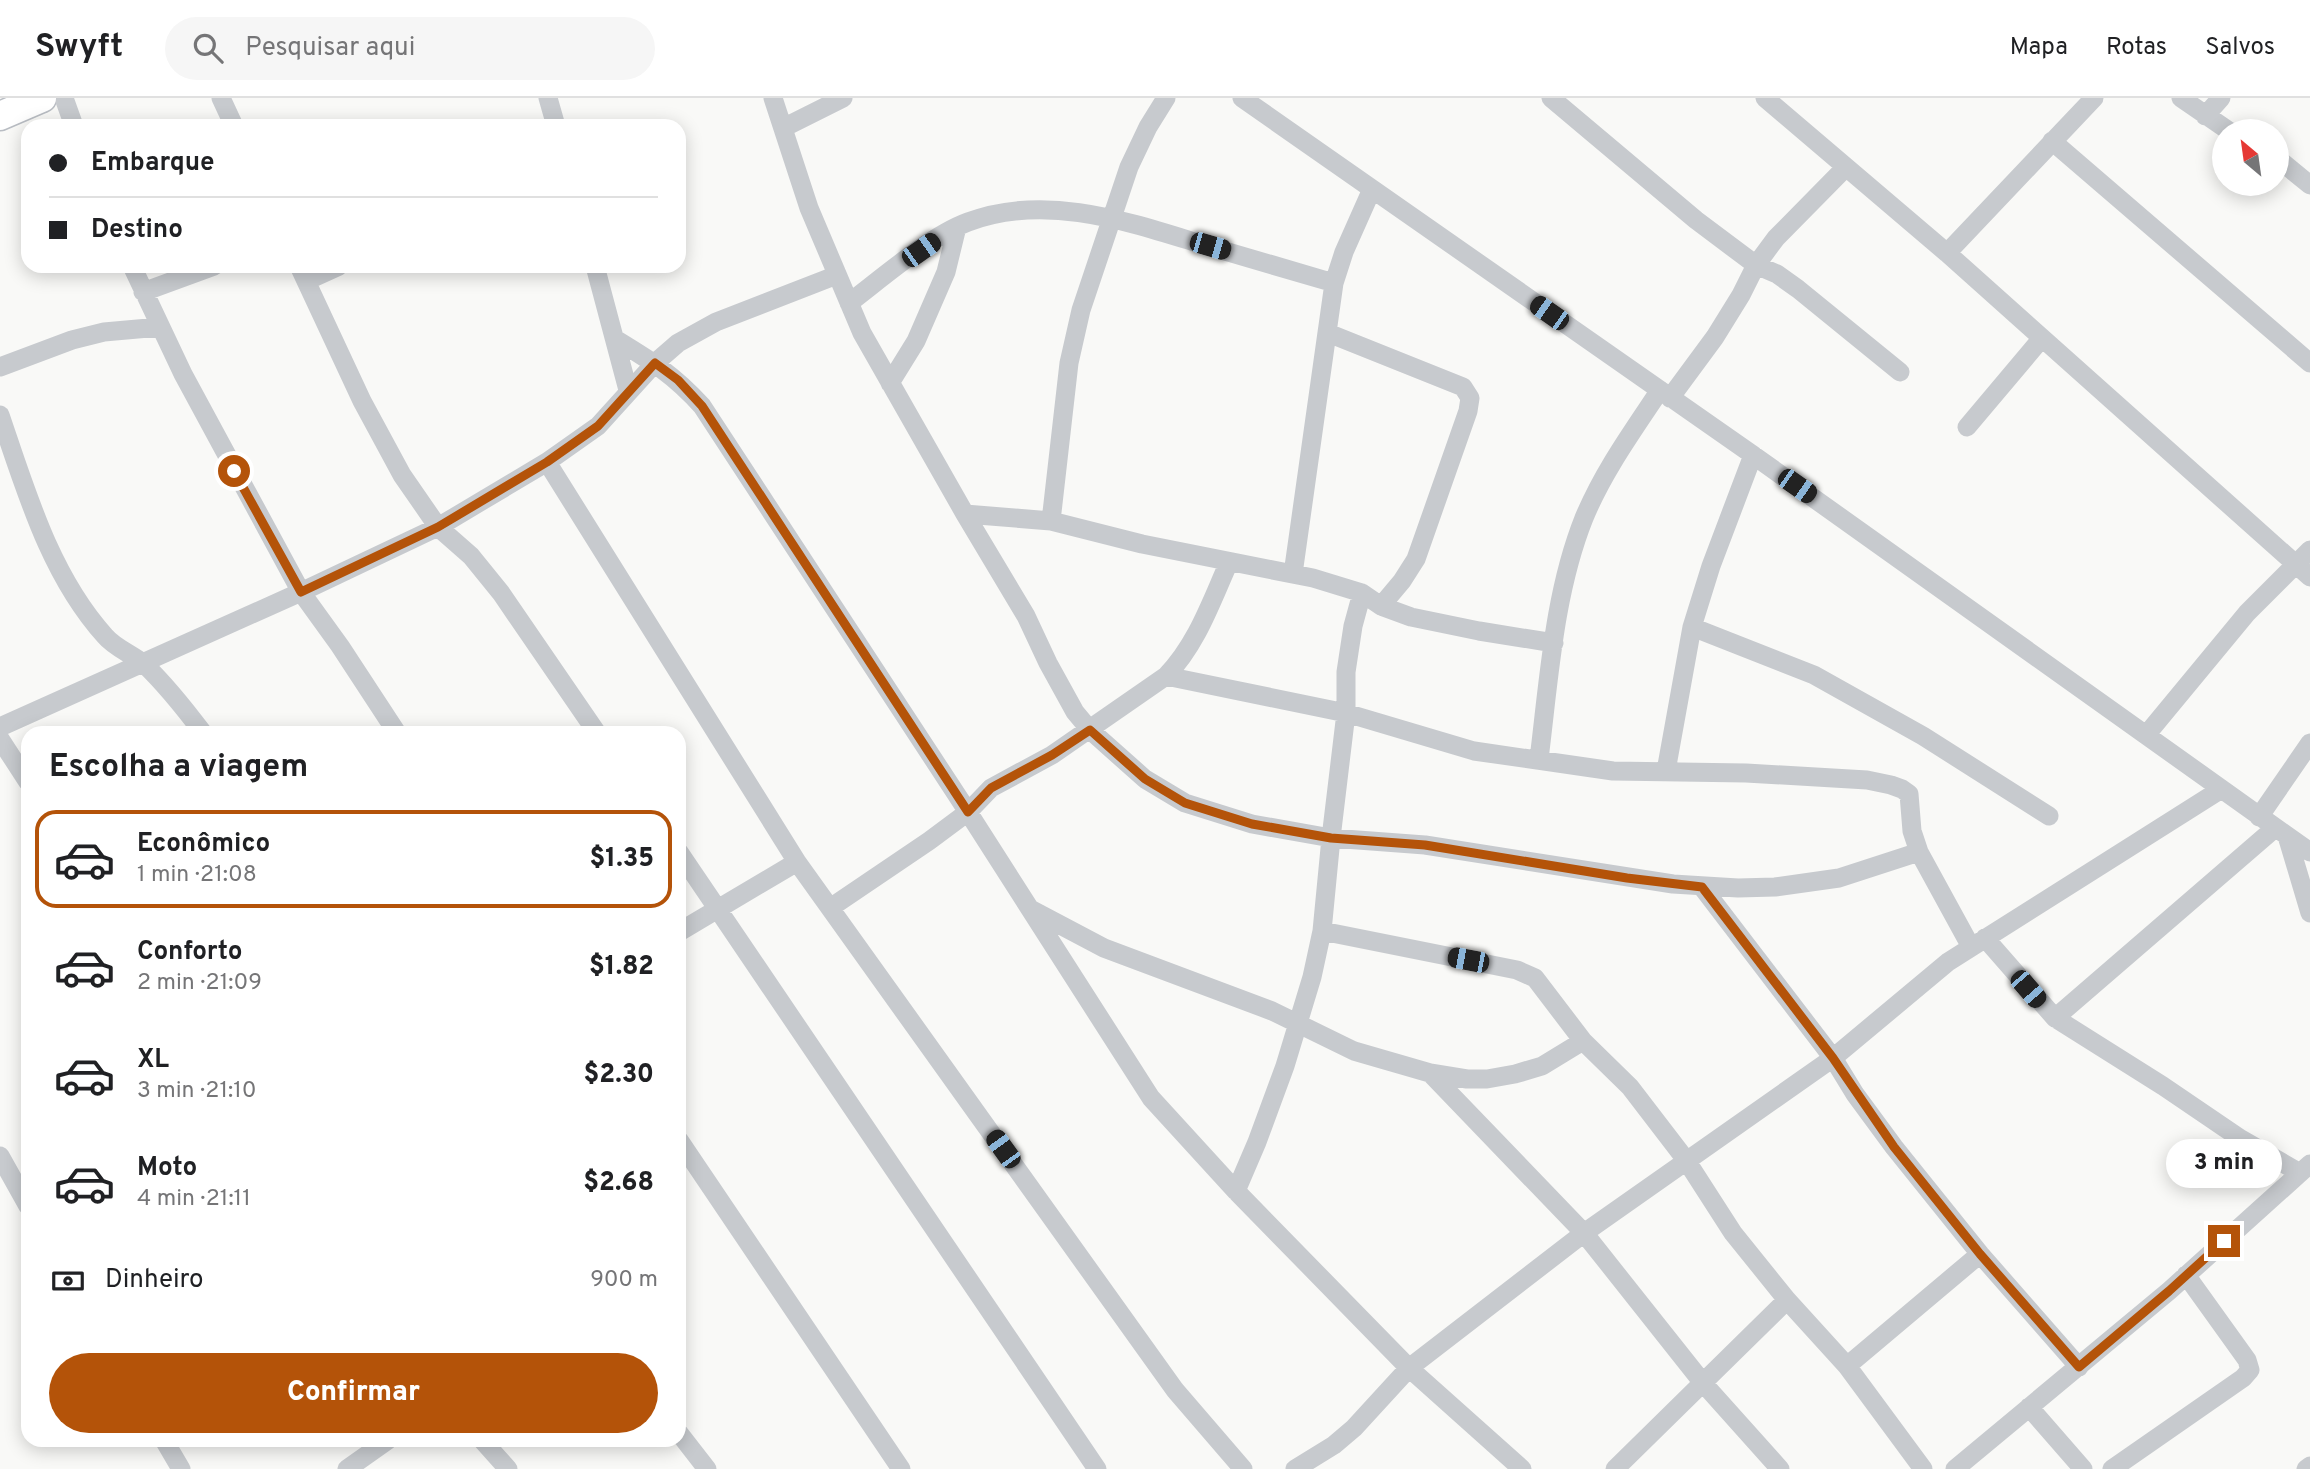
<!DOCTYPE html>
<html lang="pt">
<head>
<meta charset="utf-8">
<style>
	body { margin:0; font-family:Overpass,sans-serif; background:#f6f6f6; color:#202124; height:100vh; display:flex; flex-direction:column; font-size:26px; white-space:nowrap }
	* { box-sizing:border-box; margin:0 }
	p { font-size:23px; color:#757577 }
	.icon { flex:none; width:38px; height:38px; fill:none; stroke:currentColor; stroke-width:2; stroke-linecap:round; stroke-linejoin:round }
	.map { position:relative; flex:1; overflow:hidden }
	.side { position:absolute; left:21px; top:628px; width:665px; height:721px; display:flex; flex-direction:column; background:#fff; border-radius:21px; box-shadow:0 4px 18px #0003 }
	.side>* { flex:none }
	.hud { position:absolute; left:21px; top:21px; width:665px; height:154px; border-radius:21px; box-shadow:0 4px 18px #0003; display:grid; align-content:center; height:154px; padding:0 28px; background:#fff }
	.needle { width:46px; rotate:331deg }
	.buttons { position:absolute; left:2212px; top:21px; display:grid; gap:14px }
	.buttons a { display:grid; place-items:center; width:77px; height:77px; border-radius:50%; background:#fff; box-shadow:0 4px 18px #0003; font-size:35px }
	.end { position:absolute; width:32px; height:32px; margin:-16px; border:9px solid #b45309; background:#fff; box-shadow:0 0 0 4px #fff }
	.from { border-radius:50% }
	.bubble { position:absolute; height:49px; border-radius:24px; background:#fff; box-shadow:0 4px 18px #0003; font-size:23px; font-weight:800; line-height:49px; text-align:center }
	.car { position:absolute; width:21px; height:42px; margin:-21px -10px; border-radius:9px; box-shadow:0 0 5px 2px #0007; background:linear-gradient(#222 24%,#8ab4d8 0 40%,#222 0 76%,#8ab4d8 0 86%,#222 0) }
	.hud b { display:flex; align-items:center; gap:24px; height:66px; font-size:26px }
	.hud b+b { border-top:2px solid #e0e0e0 }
	.hud i { width:18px; height:18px; background:#202124 }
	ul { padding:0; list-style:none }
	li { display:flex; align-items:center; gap:21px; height:98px; margin:0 14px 10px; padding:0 14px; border:4px solid transparent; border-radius:21px }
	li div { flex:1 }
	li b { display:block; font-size:26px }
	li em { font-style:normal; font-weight:800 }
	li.selected { border-color:#b45309 }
	li>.icon { width:63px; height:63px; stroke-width:1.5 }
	h2 { padding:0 28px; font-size:32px; line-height:84px }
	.pay { display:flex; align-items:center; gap:18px; height:77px; padding:0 28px; font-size:26px }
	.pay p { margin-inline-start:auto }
	.cta { display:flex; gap:14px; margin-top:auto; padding:14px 28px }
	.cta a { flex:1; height:80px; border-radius:42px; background:#b45309; color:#fff; font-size:28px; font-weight:800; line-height:80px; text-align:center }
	header { display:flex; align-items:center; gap:42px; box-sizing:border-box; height:98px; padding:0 35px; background:#fff; border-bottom:2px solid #e0e0e0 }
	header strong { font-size:33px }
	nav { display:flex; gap:38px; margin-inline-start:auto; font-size:24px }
	.search { width:490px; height:63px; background:#f6f6f6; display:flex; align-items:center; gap:18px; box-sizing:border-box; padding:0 24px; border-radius:38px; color:#757577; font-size:26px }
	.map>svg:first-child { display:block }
</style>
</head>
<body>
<header>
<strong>Swyft</strong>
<div class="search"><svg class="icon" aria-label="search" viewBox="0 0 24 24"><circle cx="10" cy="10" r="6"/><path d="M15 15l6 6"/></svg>Pesquisar aqui</div>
<nav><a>Mapa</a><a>Rotas</a><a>Salvos</a></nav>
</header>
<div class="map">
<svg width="2310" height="1371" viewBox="0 0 2310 1371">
	<rect width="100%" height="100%" fill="#f9f9f7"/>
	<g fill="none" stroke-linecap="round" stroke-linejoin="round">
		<defs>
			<path id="secondary" d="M0,18L42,0"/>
		</defs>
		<use href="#secondary" stroke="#b9bdc3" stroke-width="31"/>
		<path stroke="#c7cace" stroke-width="19" d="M64,0L74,28
			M221,0L234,28
			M548,0L556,28
			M773,0L809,110L862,235L965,416L1026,518L1048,565L1075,614L1090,632L1145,681L1185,705L1252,726L1331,740L1425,747L1673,786L1738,790L1775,789L1839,780L1919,754
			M1242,0L1753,357L2310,754
			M1551,0L1696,122L1756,167L1777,176L1798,191L1900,274
			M1765,0L1947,155L2310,479
			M2181,0L2229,33
			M2205,18L2221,0
			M783,30L843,0
			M2052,43L2310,265
			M2277,60L2310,87
			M1947,155L2094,0
			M132,168L183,276L301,494L340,548L397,635
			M299,168L362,303L402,377L438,429L471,458L501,495L597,635
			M595,168L628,292
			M306,183L339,168
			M143,194L214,168
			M849,205C882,180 930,138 968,124C1045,95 1126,123 1201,146C1246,159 1290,172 1334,185
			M1328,235L1463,289L1470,300L1468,313L1416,461L1402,483L1381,508
			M615,241C651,263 673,276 702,308L968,714L1151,1000L1236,1093L1409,1270L1522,1371
			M0,269L72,242L104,234L160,229
			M890,285L916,243L946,174L957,129
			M1670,300L1715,239L1741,197L1756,167L1776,140L1846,69
			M0,317C26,393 50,477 105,538C115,550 132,556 144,566C166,587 185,611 203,635
			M1967,329L2042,240
			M547,364L797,764L1175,1292L1243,1371
			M965,416L1051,423L1142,446L1313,480L1362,495L1381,508L1411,519L1479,533L1554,545
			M1051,423L1069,265L1081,212L1129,69L1148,29L1166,0
			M1293,476L1334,185L1344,154L1372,91
			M1692,529L1814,577L1923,638L2049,718
			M1166,578L1346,615L1474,653L1613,673L1746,675L1867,682L1891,687L1902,691L1909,696L1912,733L1919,754L1971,849
			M0,629L301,494L438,429L547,364L598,328L655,265L678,245L716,224L837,177
			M2147,636L2247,515L2310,452
			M0,641L28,684
			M1539,661C1549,581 1554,495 1584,420C1603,374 1632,334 1660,292
			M1666,673L1692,529L1711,468L1753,357
			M2259,719L2310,645
			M2287,738L2310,815
			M679,754L1097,1371
			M1702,789L1833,960L1855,996L1894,1049L1980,1156L2079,1269
			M830,810L929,743L968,714L991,690L1052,657L1166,578C1197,546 1211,504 1229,464
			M1032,812L1104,850L1272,913L1354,953L1430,975L1467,981H1487L1515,976L1542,968L1583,943
			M1322,833L1517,872L1535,880L1583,943L1630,989L1686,1062L1733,1135L1787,1202L1847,1268L1923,1371
			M679,834L797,764
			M1985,840L2055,920L2163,988L2241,1041L2300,1075
			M2055,920L2275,730
			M1430,975L1584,1135L1703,1285L1780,1371
			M679,1042L901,1371
			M0,1058L28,1108
			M1236,1093L1257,1044L1285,968L1312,879L1322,833L1331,740L1346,615V574L1353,528L1362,495
			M1847,1268L1980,1156
			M2029,1309L2083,1371
			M679,1335L707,1371
			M164,1342L181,1371
			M482,1342L508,1371
			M347,1371L388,1342
			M1295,1371L1334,1347L1354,1330L1409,1270L1584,1135L1833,960L1948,864L2220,692
			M1615,1371L1787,1202
			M1955,1371L2169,1193L2310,1066
			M2112,1371L2243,1280L2250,1272L2247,1262L2186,1177
			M2306,1371L2310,1368"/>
		<use href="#secondary" stroke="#fff" stroke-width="28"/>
	</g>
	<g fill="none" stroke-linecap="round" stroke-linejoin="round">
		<path stroke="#b45309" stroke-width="9" d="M234,373L301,494L438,429L547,364L598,328L655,265L678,282L702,308L968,714L991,690L1052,657L1090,632L1145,681L1185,705L1252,726L1331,740L1425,747L1627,780L1702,789L1833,960L1894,1049L1980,1156L2079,1269L2169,1193L2224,1143"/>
	</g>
</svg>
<div class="buttons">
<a><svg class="needle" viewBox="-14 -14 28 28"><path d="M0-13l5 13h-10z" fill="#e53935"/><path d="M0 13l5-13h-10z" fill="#757577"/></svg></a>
</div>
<i class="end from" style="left:234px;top:373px"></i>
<i class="end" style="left:2224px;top:1143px"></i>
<div class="bubble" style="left:2166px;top:1041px;width:116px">3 min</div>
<i class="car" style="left:1210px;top:148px;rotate:106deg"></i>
<i class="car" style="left:921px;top:152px;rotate:55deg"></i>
<i class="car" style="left:1549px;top:215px;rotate:305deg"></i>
<i class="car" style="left:1797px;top:388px;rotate:125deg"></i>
<i class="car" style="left:1468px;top:862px;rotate:281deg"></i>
<i class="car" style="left:2028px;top:891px;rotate:139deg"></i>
<i class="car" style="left:1003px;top:1051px;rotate:324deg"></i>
<div class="hud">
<b><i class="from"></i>Embarque</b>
<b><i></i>Destino</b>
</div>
<section class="side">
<h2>Escolha a viagem</h2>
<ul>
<li class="selected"><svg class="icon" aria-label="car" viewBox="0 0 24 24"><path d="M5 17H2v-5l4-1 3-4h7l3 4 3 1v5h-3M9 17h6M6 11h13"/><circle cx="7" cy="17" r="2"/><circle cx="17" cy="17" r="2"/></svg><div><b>Econômico</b><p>1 min · 21:08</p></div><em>$1.35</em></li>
<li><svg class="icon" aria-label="car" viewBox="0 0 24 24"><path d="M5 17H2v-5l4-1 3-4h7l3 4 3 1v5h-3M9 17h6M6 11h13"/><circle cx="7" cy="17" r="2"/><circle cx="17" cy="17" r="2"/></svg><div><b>Conforto</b><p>2 min · 21:09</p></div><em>$1.82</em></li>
<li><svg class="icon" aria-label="car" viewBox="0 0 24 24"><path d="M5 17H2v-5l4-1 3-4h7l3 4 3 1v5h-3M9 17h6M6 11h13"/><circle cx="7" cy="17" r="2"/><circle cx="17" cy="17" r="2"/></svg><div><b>XL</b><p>3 min · 21:10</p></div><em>$2.30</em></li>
<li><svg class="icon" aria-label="car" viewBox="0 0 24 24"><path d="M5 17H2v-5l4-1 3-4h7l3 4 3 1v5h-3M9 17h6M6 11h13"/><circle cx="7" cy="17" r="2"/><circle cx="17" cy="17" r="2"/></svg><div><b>Moto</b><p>4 min · 21:11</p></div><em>$2.68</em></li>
</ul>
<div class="pay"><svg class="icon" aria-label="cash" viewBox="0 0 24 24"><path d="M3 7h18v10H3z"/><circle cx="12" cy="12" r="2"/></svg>Dinheiro<p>900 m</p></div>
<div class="cta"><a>Confirmar</a></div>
</section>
</div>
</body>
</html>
